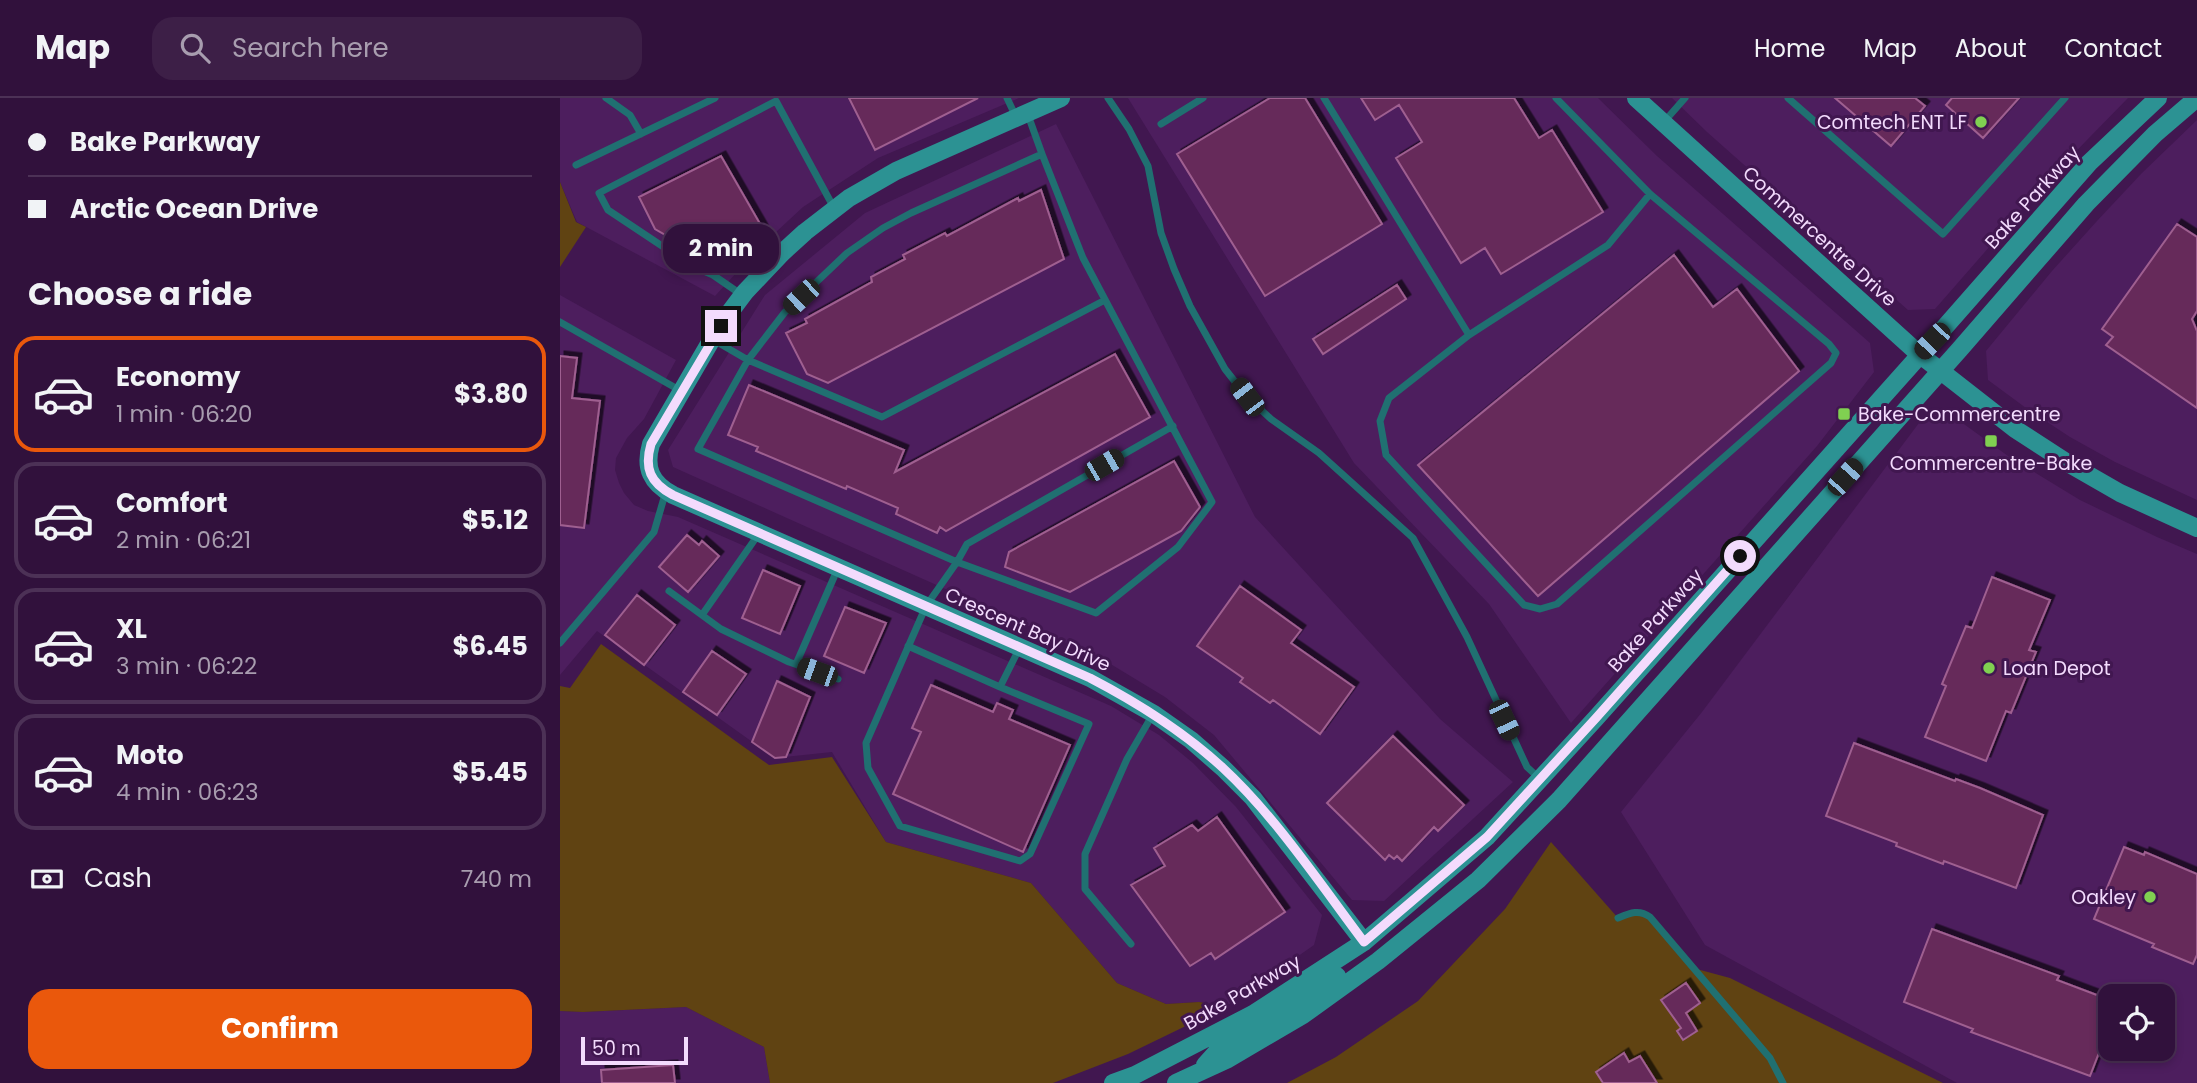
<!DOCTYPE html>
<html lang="en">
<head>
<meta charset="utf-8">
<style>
	body { margin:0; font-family:Poppins,sans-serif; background:#3d1f47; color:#f1f3f6; height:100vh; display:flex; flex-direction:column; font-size:26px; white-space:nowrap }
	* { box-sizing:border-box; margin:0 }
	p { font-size:23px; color:#a89daf }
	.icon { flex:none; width:38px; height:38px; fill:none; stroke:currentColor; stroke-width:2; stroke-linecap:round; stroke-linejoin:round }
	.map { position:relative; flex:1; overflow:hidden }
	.side { display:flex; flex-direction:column; background:#31113c; width:560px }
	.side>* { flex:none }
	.banner { display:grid; align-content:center; height:154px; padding:0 28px; background:#31113c }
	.fabs { position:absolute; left:1538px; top:886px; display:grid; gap:14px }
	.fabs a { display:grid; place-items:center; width:77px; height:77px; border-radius:14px; background:#31113c; box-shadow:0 4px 10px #0003,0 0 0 2px #4c3156; font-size:35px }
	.scale { position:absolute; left:21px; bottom:18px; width:107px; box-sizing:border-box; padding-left:7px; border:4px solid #f3dbfd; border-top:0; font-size:19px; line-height:24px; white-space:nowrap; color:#f3dbfd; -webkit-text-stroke:5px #411750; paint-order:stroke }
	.end { position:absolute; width:32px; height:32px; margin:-16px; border:9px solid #f3dbfd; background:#111; box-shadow:0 0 0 4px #111 }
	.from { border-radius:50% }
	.bubble { position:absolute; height:49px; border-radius:21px; background:#31113c; box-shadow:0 4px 10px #0003,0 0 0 2px #4c3156; font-size:23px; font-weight:700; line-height:49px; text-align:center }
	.car { position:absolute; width:21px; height:42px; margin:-21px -10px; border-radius:9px; box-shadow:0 0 5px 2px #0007; background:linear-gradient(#222 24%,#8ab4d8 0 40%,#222 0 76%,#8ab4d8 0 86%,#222 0) }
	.banner b { display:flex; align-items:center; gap:24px; height:66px; font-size:26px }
	.banner b+b { border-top:2px solid #4c3156 }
	.banner i { width:18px; height:18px; background:#f1f3f6 }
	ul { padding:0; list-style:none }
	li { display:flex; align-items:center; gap:21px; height:116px; margin:0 14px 10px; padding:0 14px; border:4px solid #4c3156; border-radius:21px }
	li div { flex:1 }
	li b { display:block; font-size:26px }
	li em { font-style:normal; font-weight:700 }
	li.selected { border-color:#ea580c }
	li>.icon { width:63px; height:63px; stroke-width:1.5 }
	h2 { padding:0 28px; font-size:32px; line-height:84px }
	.pay { display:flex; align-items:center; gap:18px; height:77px; padding:0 28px; font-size:26px }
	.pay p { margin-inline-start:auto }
	.button { display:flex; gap:14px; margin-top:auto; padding:14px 28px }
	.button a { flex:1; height:80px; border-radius:21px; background:#ea580c; color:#fff; font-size:28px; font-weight:700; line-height:80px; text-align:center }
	header { display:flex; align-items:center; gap:42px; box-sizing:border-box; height:98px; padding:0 35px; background:#31113c; border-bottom:2px solid #4c3156 }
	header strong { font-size:33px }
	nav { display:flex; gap:38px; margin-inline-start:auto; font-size:24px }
	.search { width:490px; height:63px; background:#3d1f47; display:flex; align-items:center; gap:18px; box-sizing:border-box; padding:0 24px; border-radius:21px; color:#a89daf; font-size:26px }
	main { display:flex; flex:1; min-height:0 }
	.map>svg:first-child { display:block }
</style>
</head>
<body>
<header>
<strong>Map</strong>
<div class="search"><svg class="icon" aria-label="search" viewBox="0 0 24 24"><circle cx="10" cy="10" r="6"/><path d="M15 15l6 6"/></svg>Search here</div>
<nav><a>Home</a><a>Map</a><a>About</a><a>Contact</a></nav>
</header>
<main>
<section class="side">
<div class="banner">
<b><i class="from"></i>Bake Parkway</b>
<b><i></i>Arctic Ocean Drive</b>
</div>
<h2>Choose a ride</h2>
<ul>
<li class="selected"><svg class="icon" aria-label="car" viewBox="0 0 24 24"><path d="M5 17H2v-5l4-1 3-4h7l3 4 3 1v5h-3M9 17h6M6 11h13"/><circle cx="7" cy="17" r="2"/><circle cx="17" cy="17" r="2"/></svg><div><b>Economy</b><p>1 min · 06:20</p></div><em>$3.80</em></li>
<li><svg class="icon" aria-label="car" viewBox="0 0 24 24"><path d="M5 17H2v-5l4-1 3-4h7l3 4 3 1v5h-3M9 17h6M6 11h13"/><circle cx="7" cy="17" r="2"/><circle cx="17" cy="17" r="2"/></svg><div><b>Comfort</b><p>2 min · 06:21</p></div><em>$5.12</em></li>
<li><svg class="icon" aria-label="car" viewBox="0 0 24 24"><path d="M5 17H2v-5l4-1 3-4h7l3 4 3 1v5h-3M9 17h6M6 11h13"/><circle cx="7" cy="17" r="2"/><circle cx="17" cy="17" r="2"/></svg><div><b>XL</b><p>3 min · 06:22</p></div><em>$6.45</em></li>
<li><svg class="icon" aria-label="car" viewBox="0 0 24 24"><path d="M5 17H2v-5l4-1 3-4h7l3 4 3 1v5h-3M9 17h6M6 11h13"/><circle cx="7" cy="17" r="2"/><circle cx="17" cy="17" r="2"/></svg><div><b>Moto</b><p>4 min · 06:23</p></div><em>$5.45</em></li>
</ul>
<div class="pay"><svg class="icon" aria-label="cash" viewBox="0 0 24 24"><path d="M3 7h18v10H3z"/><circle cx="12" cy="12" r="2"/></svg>Cash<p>740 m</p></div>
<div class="button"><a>Confirm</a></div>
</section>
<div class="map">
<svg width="1637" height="985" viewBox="0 0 1637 985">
	<defs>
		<filter id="shadow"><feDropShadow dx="4.5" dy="-4.5" stdDeviation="0" flood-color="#0009"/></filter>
	</defs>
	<rect width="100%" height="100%" fill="#411750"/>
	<path fill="#4d1e5e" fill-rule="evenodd" d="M0,0H459L318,60L243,109L201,148L155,198L17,124L0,84Z
		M568,0H1038L1097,58L1310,245L1314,274L1257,348L1011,625L929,506L794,365Z
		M1112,0H1568L1486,84L1375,211L1348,212L1147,34Z
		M1637,22V402L1555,364L1510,339L1466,310L1428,282L1426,253L1492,173L1537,123L1582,75Z
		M496,26L695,419L880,621L953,684L824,803L792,802L654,637L605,599L544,562L113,369L108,352L205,197L305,115Z
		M0,197L116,262L84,321L67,340L56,360L55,372L59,385L64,395L74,407L88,413L118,419L551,608L599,637L633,665L676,709L762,817L754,847L665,909L639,904L606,906L557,885L471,785L326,744L272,654L215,660L37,533L0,577Z
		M1390,316L1448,358L1520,402L1597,439L1637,456V985H1397L1145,847L1061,714L1142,614L1365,317ZM1550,898H1603V950H1550Z
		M126,909L204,949L210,985H0V913L23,914Z"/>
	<path fill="#604312" d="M0,84L16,124L26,129L0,169Z
		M41,546L209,667L272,659L326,744L471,785L557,885L606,906L639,904L665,909L568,956L493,985H210L204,949L126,909L23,914L0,913V588L10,590Z
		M991,744L1058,820L1077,814L1090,819L1133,870L1170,880L1383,985H727L776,959L858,903L945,811Z"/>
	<path fill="#662b5a" stroke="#9f5f90" stroke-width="2" filter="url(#shadow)" d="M289,0H418L315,52Z
		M710,0H745L822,126L705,198L617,56Z
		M801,0H954L979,40L992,32L1043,114L941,176L925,150L901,165L836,60L862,44L839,7L815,22Z
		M1275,0H1355L1365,8L1331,48Z
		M1392,0H1459L1423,40L1386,7Z
		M161,58L203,131L190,138L194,145L154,165L95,131L79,99Z
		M481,92L504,161L268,285L247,276L226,235L247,225L245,221L312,184L311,179L345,161L343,157L385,135L387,138L458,100L459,103Z
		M1617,126L1637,139V213L1632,221L1637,233V310L1546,247L1553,239L1542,231Z
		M1114,157L1153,209L1177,191L1239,273L978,498L858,367Z
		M837,187L846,201L763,256L753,241Z
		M555,256L590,319L386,433L380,429L377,435L336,416L338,410L287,388L286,391L196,353L198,349L168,337L189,287L344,352L335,374Z
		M0,258L17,260L12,300L40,303L24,430L0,427Z
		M614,363L640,409L621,433L510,494L445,469L449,454Z
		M127,437L139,447L142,443L159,458L128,494L99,469Z
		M203,472L240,488L220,536L182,520Z
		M1432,479L1490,502L1469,552L1476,554L1451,615L1446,613L1426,663L1365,639L1386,588L1382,586L1406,528L1412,530Z
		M680,488L741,532L731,545L794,589L760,636L713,602L710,605L680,584L683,580L637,548Z
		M77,497L115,527L84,567L45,537Z
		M285,509L326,525L304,575L264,558Z
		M152,553L186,576L157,617L123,594Z
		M217,583L250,599L226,659L215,660L192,644Z
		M371,587L433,614L437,605L453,612L449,621L510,647L463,754L333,696L361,634L352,630Z
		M833,638L904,707L878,733L874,729L842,763L837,758L834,761L829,757L825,762L767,705Z
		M1294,645L1395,683L1396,681L1420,690L1483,717L1456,790L1384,763L1383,766L1336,748L1337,745L1266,718Z
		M657,719L725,814L655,861L651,855L630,868L571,787L605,768L594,750L632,727L638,733Z
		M1564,749L1584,757L1585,754L1637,776V857L1633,866L1592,849L1594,846L1534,821Z
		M1372,831L1499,878L1497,882L1550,902V926L1530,978L1411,934L1413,931L1344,904Z
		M1126,885L1140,905L1126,915L1137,933L1123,942L1117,933L1121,930L1101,902Z
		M1064,955L1069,964L1080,958L1097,985H1043L1036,974Z
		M113,967L115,985H42L41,972Z"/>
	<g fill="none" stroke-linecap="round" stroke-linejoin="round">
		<path stroke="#207071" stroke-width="7" d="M46,0L70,17L81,36
			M447,0L456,19
			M548,0L569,31L588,68L601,135L614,171L630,208L665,271L687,299L711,321L759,355L853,440L907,539L967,669L979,680
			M764,0L909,237
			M996,0L1090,96L1269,246L1276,255L1271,265L997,506L980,511L964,507L826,357L820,323L829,300L909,237L1048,147L1090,96
			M1228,0L1383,136L1505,0
			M468,17L482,56
			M1103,25L1125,0
			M601,26L643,0
			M482,56L523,160L652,404L618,449L536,515L397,464L138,351L188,262L225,214L287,155L323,130L351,115Z
			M16,67L155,0
			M182,197L153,177L132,168L48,112L39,95L216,3L274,110
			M0,224L121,293
			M152,241L188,262L322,319L545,202
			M109,493L161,531L229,564L278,581
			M142,517L200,434
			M0,545L94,434L106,393
			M348,548L440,589L459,551
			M236,566L278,470
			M440,589L529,626L470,756L460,763L340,728L308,670L306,645L366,508L397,464L407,446L613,328
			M1058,820C1070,815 1079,811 1090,819L1210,960L1223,985
			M571,846L525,791V756L567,661L593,616"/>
		<path stroke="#2c9293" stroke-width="18" d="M501,0L336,73L289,100L245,134L222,155L185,194L170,214L152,241L91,346C84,370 91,385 113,397L530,580L594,616L631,642L663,670L693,700L804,844
			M1076,0L1359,256L1455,331L1506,364L1560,395L1637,430
			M645,967L662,948L727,912L777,878
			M553,985L575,977L693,916L804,844L927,739L1036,620L1384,230L1507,90L1529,65L1598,0
			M616,985L668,961L743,917L818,863L918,782L999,702L1400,251L1526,106L1595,36L1637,0"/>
	</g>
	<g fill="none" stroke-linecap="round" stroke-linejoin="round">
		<path stroke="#f3dbfd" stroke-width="9" d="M161,228L91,346C84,370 90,385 113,397L530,580C578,605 623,633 663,670C715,718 761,787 804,844L927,739L1036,620L1180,458"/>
	</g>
	<g fill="#80d051" stroke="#411750" stroke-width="2.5">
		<circle cx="1421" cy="24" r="7"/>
		<rect x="1277" y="309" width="14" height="14" rx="3.5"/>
		<rect x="1424" y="336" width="14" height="14" rx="3.5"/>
		<circle cx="1429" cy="570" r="7"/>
		<circle cx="1590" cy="799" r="7"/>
	</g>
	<g text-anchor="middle" stroke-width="6" stroke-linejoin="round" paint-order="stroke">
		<g font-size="19" fill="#f3dbfd" stroke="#411750" text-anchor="end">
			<text x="1407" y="31">Comtech ENT LF</text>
			<text x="1298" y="323" text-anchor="start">Bake-Commercentre</text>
			<text x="1431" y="372" text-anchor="middle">Commercentre-Bake</text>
			<text x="1443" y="577" text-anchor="start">Loan Depot</text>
			<text x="1576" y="806">Oakley</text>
		</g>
		<g font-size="19" fill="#f3dbfd" stroke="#411750">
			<text transform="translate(1472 99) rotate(-48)" y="7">Bake Parkway</text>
			<text transform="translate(1260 138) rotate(42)" y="7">Commercentre Drive</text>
			<text transform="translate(1095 522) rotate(-48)" y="7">Bake Parkway</text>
			<text transform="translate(468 531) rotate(24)" y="7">Crescent Bay Drive</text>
			<text transform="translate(682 894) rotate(-30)" y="7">Bake Parkway</text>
		</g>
	</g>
</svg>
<div class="fabs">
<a><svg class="icon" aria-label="locate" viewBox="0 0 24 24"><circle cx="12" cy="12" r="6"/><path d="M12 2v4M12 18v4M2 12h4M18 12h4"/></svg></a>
</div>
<div class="scale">50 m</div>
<i class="end from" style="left:1180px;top:458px"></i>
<i class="end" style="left:161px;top:228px"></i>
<div class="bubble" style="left:103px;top:126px;width:116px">2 min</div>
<i class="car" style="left:241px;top:199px;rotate:227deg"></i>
<i class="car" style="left:1372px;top:243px;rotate:224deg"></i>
<i class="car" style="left:687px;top:299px;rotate:323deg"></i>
<i class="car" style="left:544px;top:367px;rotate:60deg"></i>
<i class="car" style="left:1285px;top:379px;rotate:42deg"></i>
<i class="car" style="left:257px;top:574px;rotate:290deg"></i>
<i class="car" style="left:944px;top:622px;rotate:155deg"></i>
</div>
</main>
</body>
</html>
